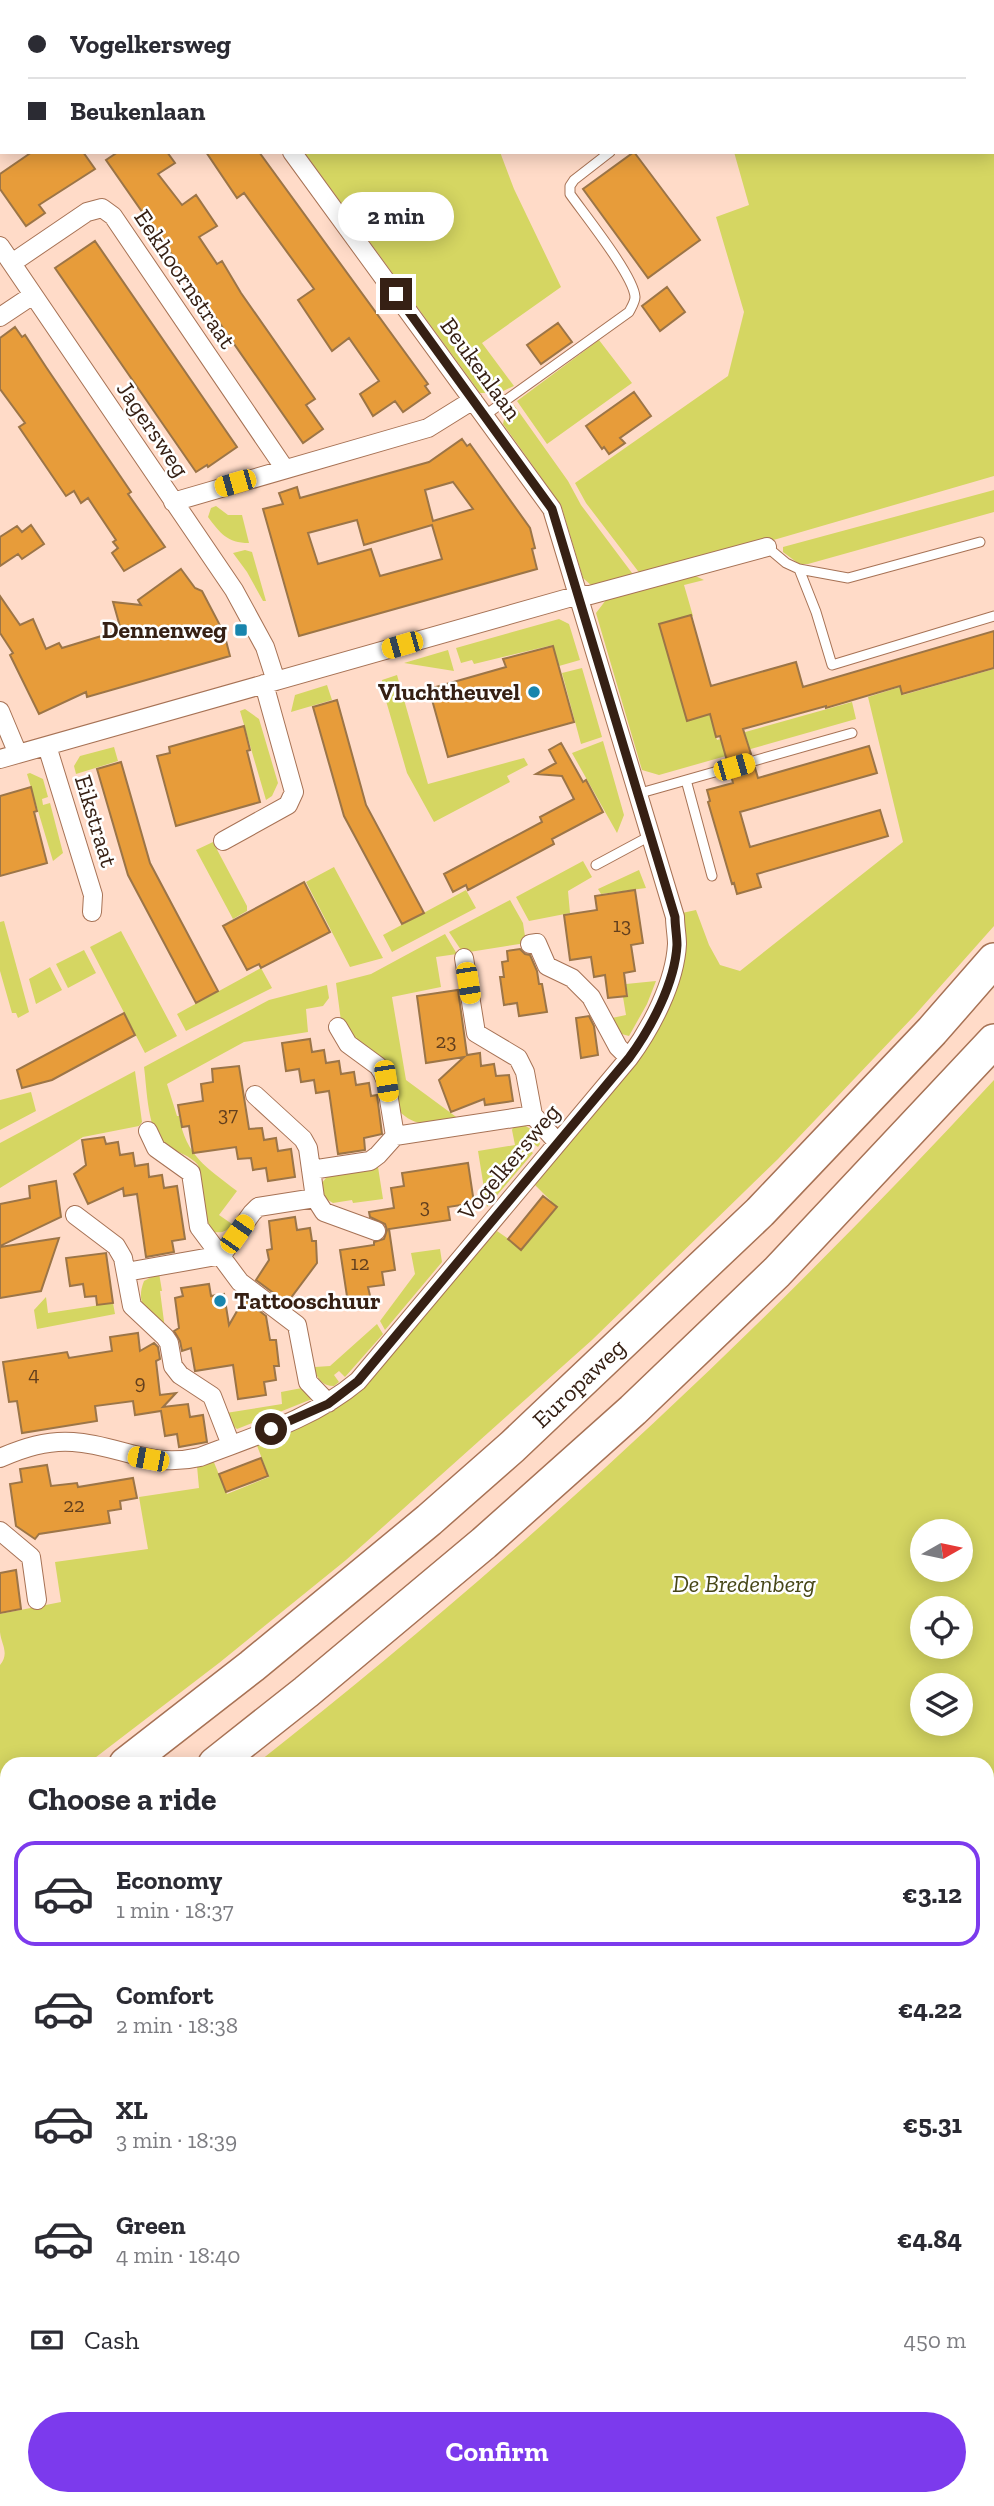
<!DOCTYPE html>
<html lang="en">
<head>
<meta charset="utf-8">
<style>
	body { margin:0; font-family:"Zilla Slab",serif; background:#f2f2f3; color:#2b2b33; height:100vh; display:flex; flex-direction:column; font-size:26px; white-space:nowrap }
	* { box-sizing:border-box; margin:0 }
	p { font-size:23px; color:#7c7c81 }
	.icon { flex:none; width:38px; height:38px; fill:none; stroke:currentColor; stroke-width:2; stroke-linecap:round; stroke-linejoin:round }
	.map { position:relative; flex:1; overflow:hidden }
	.sheet { position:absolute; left:0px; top:1757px; width:994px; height:749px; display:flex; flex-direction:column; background:#fff; border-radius:21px 21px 0 0; box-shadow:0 4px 18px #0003 }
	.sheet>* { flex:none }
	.top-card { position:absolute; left:0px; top:0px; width:994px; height:154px; box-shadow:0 4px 18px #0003; display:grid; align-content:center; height:154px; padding:0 28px; background:#fff }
	.needle { width:46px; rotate:81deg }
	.tools { position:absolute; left:910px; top:1519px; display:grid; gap:14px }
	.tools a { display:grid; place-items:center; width:63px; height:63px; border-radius:50%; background:#fff; box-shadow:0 4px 18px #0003; font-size:35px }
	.end { position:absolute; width:32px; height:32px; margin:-16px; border:9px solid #362014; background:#fff; box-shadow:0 0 0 4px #fff }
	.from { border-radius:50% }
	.bubble { position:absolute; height:49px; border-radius:24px; background:#fff; box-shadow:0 4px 18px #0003; font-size:23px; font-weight:700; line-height:49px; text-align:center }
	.car { position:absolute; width:21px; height:42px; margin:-21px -10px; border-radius:9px; box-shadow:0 0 5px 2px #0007; background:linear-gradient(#f5c518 24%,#345 0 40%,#f5c518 0 76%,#345 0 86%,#f5c518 0) }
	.top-card b { display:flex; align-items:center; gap:24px; height:66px; font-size:26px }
	.top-card b+b { border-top:2px solid #e1e1e2 }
	.top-card i { width:18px; height:18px; background:#2b2b33 }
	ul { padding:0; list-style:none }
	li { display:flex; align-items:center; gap:21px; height:105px; margin:0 14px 10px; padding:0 14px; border:4px solid transparent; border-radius:21px }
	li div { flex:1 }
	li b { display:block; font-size:26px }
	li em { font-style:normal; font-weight:700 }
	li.on { border-color:#7c3aed }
	li>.icon { width:63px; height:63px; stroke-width:1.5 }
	h2 { padding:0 28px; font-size:32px; line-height:84px }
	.pay { display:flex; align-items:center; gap:18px; height:77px; padding:0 28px; font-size:26px }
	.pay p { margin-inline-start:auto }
	.action { display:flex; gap:14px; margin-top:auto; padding:14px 28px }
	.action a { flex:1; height:80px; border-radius:42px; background:#7c3aed; color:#fff; font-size:28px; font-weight:700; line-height:80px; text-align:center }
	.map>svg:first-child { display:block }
</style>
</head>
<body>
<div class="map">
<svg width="994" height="2506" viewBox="0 0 994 2506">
	<rect width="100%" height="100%" fill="#ffdbc8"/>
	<path fill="#d5d662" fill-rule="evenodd" d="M194,0H640V1L195,2Z
		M652,0H994V476L777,539L641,575L586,503L575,483L728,376L744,312L716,217L749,205L734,152H992V2Z
		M304,152H500L514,189L561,287L482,343L514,386L499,393H480Z
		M599,340L632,383L547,444L517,401Z
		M514,405L568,481L581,505L635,577L592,586L583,578L561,505L503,424L506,411Z
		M994,490V512L808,564H799L783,552V547Z
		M216,506L228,515H242L249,543C227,543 220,533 208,517L211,508Z
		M245,550L252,552L266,601H263L247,572L233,553Z
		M691,574L704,580L684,585L693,616L662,626L709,713L717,740L852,702L856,719L659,775L642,770L596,613L609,596Z
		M559,619L569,624L580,660L559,666L553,645L474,664L472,660L461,663L456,648Z
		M448,650L454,671L404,663Z
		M582,668L602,737L581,744L562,673Z
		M994,669V926L914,1016L778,1159L592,1340L346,1560L219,1663L87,1764H7V1821L0,1826V1665C10,1653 1,1644 0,1632C0,1626 0,1620 0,1614L61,1602L55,1562L148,1549L139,1497L199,1488L197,1466L213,1460L227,1494L269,1477L256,1443L313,1420L345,1402L497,1231L517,1245L551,1201L535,1185L653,1039L674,984L682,913L696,910L709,945L720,965L740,971L903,842L868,697L900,687L903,695Z
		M397,675L428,784L524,758L528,765L507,776L510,782L434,822L407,773L382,687V680Z
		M327,685L332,700L291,712L295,695Z
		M245,709L259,719L278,783L272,796L266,800L240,711Z
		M603,741L624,815L617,833L572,753Z
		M114,747L118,761L76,774L74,766L80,756Z
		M30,773L43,779L48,797L42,799L43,805L50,803L63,853L53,861L27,774Z
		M213,842L247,906V911L233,919L196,850Z
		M583,861L592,877L568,891L570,913L529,921L516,897Z
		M334,867L383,958L350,967L306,882Z
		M639,870L646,888L601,894L598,889Z
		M466,890L476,908L392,952L383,935Z
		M510,900L523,923L526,943L463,953L449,932Z
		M4,921L29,1012L18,1018L16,1013H12L0,971V922Z
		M121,931L177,1036L145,1053L90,947Z
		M445,934L457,954L436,957L441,987L392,997L406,1080L459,1119C436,1123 420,1130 401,1113L341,1021L336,983L371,974Z
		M84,950L96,973L68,988L56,964Z
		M50,967L62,990L36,1004L29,979Z
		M261,968L272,988L186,1031L177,1014Z
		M656,981L647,1004L629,1036L618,1033L612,1018L626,1015L623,997L628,996L626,984Z
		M327,985L329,998L323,1006L306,1009L308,1032L244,1042L167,1084L177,1116H179C186,1156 206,1167 237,1191L219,1215L232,1224C227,1232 222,1233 214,1232L208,1223L198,1165C190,1155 176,1152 165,1145C147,1132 147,1088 144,1067L269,1000Z
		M135,1071L142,1122L139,1126L83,1137L0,1188V1143Z
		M994,1080V2506H0V1954L7,1949V2499H987V1764H256C520,1557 766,1327 994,1080ZM922,1531H961V1570H922ZM961,1608V1647H922V1608ZM922,1685H961V1724H922Z
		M31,1092L36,1111L0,1130V1100Z
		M522,1124L536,1132L540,1144L538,1147L531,1142L528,1148L533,1153L487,1207L478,1151L515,1145L512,1130L514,1125Z
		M378,1167L383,1199L353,1203L352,1200L333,1203L323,1197L322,1183L329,1174Z
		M440,1249L442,1262L385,1330L380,1321L415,1274L411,1253Z
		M159,1273L162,1291H160L165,1329C150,1313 134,1306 144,1281Z
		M46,1297L48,1313L113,1303L115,1314L37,1329L34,1310Z
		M377,1324L383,1334L345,1377L339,1371L334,1375L339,1382L334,1386C322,1386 318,1379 314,1369L315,1367L330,1366Z
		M302,1388L312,1396V1399L237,1429L231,1424L226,1413L282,1404L281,1392Z"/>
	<path fill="#e79c3a" stroke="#9c7547" stroke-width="2" fill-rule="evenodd" d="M32,152H83L95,169L39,205L45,213L26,226L0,189V174Z
		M118,152H167L175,163L158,174L182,205L196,195L217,226L199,237L217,264L222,261L241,293L315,399L306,405L323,429L303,443L106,160Z
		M206,152H259L428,384L425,386L430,393L403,412L395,401L373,416L360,394L379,381L349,338L332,351L298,300L314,289L244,193L237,198Z
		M634,152L700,240L648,278L583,189Z
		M95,241L237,447L208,467L207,465L196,472L55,268Z
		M667,287L685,312L660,331L642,306Z
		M558,323L572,342L541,364L527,345Z
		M15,327L22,337L25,335L46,367L131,492L128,494L165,547L124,571L112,553L118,548L113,542L116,540L88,498L81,503L74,491L66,496L19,427L25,423L0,389V338Z
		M634,392L651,416L620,438L625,443L609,454L604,447L602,449L586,426Z
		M462,439L467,446L470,444L530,528L535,548L532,549L537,569L299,636L263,509L283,504L279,493L297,487L300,498L429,462ZM453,482L473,509L433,521L425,490ZM357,520L364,545L432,525L442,559L380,576L371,549L318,564L308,533Z
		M31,525L44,544L22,559L18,554L0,566V537L17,526L22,532Z
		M181,569L195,588L202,591L224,633L230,656L87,697L86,692L39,714L10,655L13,653L0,633V596L20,625L33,619L46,649L59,643L62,648L121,630L113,602L141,605L138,600Z
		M691,615L711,686L796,662L803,687L994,631V668L902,694L900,686L826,708V706L743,729L751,754L727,761L720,736L716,737L710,714L687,721L659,624Z
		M553,646L574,722L448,757L429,689L506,667L503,659Z
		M337,700L366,805L424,913L402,924L344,816L313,707Z
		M244,726L250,750L247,751L260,802L176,826L157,756L170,753L169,747Z
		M561,743L583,782L586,780L603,812L552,839L554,844L468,890L466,885L453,892L444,874L542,822L540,817L574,799L562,776L536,774L556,763L549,750Z
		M869,746L877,773L740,812L750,847L880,810L888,836L757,874L761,887L737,894L734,883L732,884L708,802L710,801L707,790L733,783L731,775L755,768L758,778Z
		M121,762L150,863L218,991L196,1003L128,875L97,769Z
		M31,787L37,811L34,812L47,863L0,876V796Z
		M304,882L330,932L261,968L259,964L247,970L223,926Z
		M635,890L643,943L631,945L635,971L624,973L627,996L608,998L605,975L594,977L591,957L570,960L564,915L597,910L595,896Z
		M520,949L525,954L530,955L537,971L539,984H542L547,1012L519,1016L517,1003L504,1005L500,977H504L502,962L508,961L507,951Z
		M458,990L467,1055L480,1053L481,1066L494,1064L496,1076L509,1075L513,1101L485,1105L484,1099L451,1112L439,1080L464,1057L426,1063L417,996Z
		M124,1013L135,1035L52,1080L22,1088L17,1070Z
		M589,1016L594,1026L598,1055L581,1058L576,1018Z
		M310,1039L312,1052L324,1050L326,1063L339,1061L341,1074L354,1072L356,1085L369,1083L371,1096L377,1095L382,1134L364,1138L365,1150L338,1154L329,1091L316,1093L314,1080L301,1082L299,1069L286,1071L282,1043Z
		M239,1066L249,1129L262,1128L264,1140L276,1138L278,1151L291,1149L295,1177L268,1181L266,1168L253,1170L251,1158L238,1159L236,1147L193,1153L189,1126L182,1127L178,1105L203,1101L201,1084L213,1082L212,1069Z
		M104,1137L106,1144L118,1142L120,1155L133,1153L135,1166L148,1164L149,1177L162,1175L164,1188L177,1186L185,1239L172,1241L174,1252L146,1257L137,1194L124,1196L123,1188L88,1204L74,1174L86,1165L82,1140Z
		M468,1163L474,1203L448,1207L450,1220L389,1229L395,1270L382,1272L384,1285L368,1287L371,1300L348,1303L340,1250L374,1245V1242L384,1239L387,1230L385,1224L370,1217L369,1212L394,1208L391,1188L404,1186L402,1173Z
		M56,1181L61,1217L0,1246V1204L30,1198L29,1186Z
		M543,1196L557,1207L521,1250L508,1239Z
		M295,1217L297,1230L310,1228L312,1241H316L317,1263L287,1303L256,1280L269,1260L267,1250L272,1249L269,1221Z
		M59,1238L41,1291L0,1298V1247Z
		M106,1253L113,1303L97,1305L96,1296L85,1297L83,1284L70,1286L66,1258Z
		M209,1284L211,1296L224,1294L229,1325L244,1299L266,1316L270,1340H276L279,1366H274L276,1380L264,1382L266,1395L238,1399L233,1365L195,1371L191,1348L182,1351L180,1341L174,1331L179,1328L175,1298L183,1296L181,1288Z
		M138,1333L140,1351L154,1343L158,1347L160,1359L156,1361L160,1395L176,1393L163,1407L188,1404L190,1417L203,1415L207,1442L179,1447L177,1434L165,1436L161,1411L135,1415L133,1401L95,1406L97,1421L22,1433L17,1401L9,1402L3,1362L67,1352L69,1358L112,1351L110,1337Z
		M261,1458L268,1476L226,1492L219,1474Z
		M47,1465L51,1486L77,1483L78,1487L133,1478L137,1498L120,1501L121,1509L108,1511L110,1523L39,1534L35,1539L16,1526L10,1484L22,1482L20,1469Z
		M16,1570L21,1609L0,1613V1573Z"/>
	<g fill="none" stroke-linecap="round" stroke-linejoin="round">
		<defs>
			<path id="service" d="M648,0V2
				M484,416L629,312C631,308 635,302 635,297C634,276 584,214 570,194V186L574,180L610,152
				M767,547L786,563L799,569L816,612L832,665L994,616
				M799,569L848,578L980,542
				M686,780L712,876
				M637,794L852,733
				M596,865L650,836"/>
			<path id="minor" d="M182,0L183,2
				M58,2L60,0
				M0,42L2,41
				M0,246L234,590L265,647L276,681
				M12,263L87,212L102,208L113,216L285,469
				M0,317L33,295
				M173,502L428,428L473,400
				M0,711L18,754
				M47,746L93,895L92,912
				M0,759L579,595H590L767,547
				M223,841L288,805L294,792L264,684
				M530,944L537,943L547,966L572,978L591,997L618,1047L629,1058
				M464,958L476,1033L518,1058L525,1072L533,1115L557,1142
				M338,1027L348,1044L378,1066L382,1072L386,1081L395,1136L533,1115
				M255,1095L303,1139L308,1148L315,1198L324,1212L376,1231
				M148,1131L156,1148L191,1173L199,1227L240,1282L297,1325L308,1382L328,1403
				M311,1170L370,1161L378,1155L395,1136
				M75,1215L116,1246L123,1258L132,1306L165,1337L169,1343L173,1366L180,1375L212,1396L231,1445
				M222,1255L252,1213L258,1207L315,1198
				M126,1272L222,1255
				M0,1458C23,1448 47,1440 73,1442C120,1445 149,1469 200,1457C254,1436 313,1419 358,1381L629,1058C651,1028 675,983 677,944C677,936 675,926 675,917L552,509L292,152
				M0,1531L31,1557L37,1600"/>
			<g id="motorway">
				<path id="s1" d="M126,1764L252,1666L429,1520L512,1447L760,1212L932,1031L994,960"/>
				<path d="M215,1764L306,1692L484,1543L633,1410L777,1272L994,1041"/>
				<path d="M0,1857L7,1852"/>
				<path d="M0,1925L7,1920"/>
			</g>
		</defs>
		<use href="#service" stroke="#a77255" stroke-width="11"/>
		<use href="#minor" stroke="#a77255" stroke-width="20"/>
		<use href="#motorway" stroke="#a77255" stroke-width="36"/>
		<use href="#service" stroke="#fff" stroke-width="9"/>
		<use href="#minor" stroke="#fff" stroke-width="18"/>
		<use href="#motorway" stroke="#fff" stroke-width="33"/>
	</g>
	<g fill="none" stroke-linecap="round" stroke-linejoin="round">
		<path stroke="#362014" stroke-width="9" d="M271,1429L328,1404L358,1381L629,1058C651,1028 675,983 677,945C677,936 675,926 675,917L552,509L396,294"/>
	</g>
	<g fill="#1985ad" stroke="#fff" stroke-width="2.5">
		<rect x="234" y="623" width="14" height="14" rx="3.5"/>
		<circle cx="534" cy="692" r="7"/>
		<circle cx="220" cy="1301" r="7"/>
	</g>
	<g text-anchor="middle" stroke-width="5" stroke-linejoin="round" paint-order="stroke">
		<g font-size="21" fill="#623f1e">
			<text x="622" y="932">13</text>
			<text x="446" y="1048">23</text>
			<text x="228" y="1121">37</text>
			<text x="425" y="1213">3</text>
			<text x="360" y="1270">12</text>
			<text x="34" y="1381">4</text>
			<text x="140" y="1389">9</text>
			<text x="74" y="1512">22</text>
		</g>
		<g font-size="24" fill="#362014" stroke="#fff">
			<text transform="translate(185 279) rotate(56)" y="8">Eekhoornstraat</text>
			<text transform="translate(481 369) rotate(54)" y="8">Beukenlaan</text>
			<text transform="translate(153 429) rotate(56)" y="8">Jagersweg</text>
			<text transform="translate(96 821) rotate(73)" y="8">Eikstraat</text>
			<text transform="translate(509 1162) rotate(-50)" y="8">Vogelkersweg</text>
			<text dy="8" stroke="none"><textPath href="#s1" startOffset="592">Europaweg</textPath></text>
		</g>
		<g font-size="24" font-weight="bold" fill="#362014" stroke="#fff" text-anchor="end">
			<text x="227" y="638">Dennenweg</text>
			<text x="520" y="700">Vluchtheuvel</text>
			<text x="234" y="1309" text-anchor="start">Tattooschuur</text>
		</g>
		<g font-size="24" font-style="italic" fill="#464616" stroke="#fff">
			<text x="744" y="1592">De Bredenberg</text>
		</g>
	</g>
</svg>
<div class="tools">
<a><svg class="needle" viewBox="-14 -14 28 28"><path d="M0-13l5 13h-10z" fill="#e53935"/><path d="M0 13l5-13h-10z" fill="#7c7c81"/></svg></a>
<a><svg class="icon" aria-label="locate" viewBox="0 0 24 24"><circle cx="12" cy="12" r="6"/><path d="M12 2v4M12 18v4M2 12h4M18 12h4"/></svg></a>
<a><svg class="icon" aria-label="layers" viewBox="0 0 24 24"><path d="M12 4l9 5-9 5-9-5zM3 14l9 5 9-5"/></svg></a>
</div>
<i class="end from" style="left:271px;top:1429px"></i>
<i class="end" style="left:396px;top:294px"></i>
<div class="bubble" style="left:338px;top:192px;width:116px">2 min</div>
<i class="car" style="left:235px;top:483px;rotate:254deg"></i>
<i class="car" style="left:402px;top:645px;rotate:254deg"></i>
<i class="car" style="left:734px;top:767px;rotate:74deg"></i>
<i class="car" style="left:468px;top:983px;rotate:171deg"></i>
<i class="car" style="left:386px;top:1081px;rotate:171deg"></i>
<i class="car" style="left:237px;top:1234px;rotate:35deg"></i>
<i class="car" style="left:148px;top:1459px;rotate:281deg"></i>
<div class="top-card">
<b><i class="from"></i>Vogelkersweg</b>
<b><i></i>Beukenlaan</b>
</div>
<section class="sheet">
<h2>Choose a ride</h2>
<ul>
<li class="on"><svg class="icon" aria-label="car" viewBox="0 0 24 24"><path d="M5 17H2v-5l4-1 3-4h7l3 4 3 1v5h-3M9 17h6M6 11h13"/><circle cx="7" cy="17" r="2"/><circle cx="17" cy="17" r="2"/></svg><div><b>Economy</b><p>1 min · 18:37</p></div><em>€3.12</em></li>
<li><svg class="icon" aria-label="car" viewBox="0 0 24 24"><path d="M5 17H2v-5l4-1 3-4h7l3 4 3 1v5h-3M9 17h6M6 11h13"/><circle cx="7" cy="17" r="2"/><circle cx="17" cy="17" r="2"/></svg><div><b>Comfort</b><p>2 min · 18:38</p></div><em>€4.22</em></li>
<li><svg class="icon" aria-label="car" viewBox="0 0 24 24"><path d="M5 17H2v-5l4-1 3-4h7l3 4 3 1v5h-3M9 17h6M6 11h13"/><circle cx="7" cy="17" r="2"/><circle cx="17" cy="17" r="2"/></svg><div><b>XL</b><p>3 min · 18:39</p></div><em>€5.31</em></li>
<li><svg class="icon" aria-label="car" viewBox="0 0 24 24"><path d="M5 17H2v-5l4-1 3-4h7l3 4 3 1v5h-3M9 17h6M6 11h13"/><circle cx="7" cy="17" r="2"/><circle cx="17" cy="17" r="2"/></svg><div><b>Green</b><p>4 min · 18:40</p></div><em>€4.84</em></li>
</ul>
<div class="pay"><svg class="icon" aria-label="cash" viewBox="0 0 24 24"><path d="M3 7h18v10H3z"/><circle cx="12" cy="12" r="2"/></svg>Cash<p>450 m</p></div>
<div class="action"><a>Confirm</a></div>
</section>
</div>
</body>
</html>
